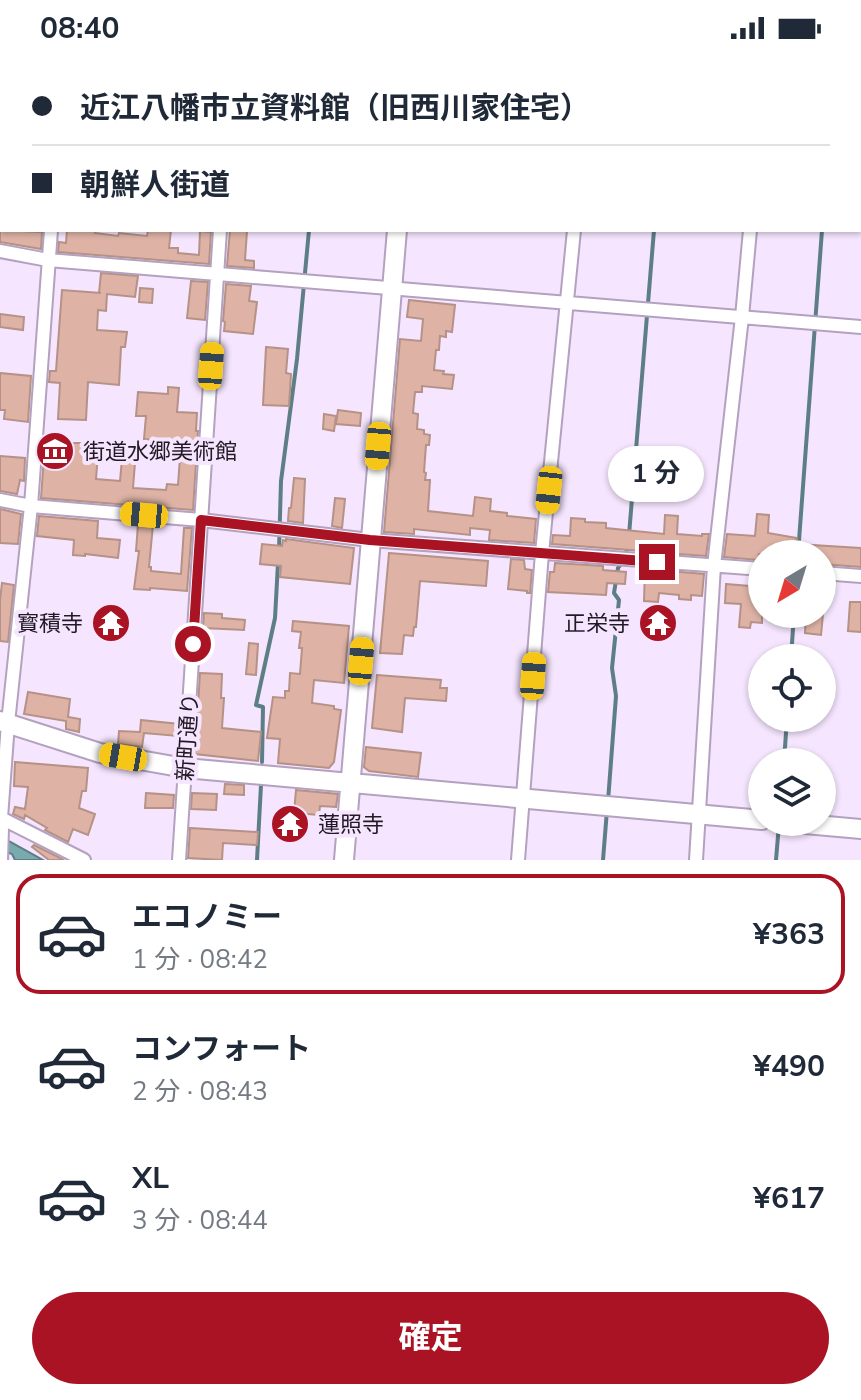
<!DOCTYPE html>
<html lang="ja">
<head>
<meta charset="utf-8">
<style>
	body { margin:0; font-family:"Nunito Sans","Noto Sans JP",sans-serif; background:#f6f6f7; color:#1f2937; height:100vh; display:flex; flex-direction:column; font-size:30px; white-space:nowrap }
	* { box-sizing:border-box; margin:0 }
	p { font-size:26px; color:#747a83 }
	.icon { flex:none; width:44px; height:44px; fill:none; stroke:currentColor; stroke-width:2; stroke-linecap:round; stroke-linejoin:round }
	.map { position:relative; height:804px; overflow:hidden }
	.panel { display:flex; flex-direction:column; background:#fff; flex:1 }
	.panel>* { flex:none }
	.top-card { position:absolute; left:0px; top:0px; width:862px; height:176px; box-shadow:0 2px 6px #0004; display:grid; align-content:center; height:176px; padding:0 32px; background:#fff }
	.needle { width:52px; rotate:218deg }
	.buttons { position:absolute; left:748px; top:484px; display:grid; gap:16px }
	.buttons a { display:grid; place-items:center; width:88px; height:88px; border-radius:50%; background:#fff; box-shadow:0 2px 6px #0004; font-size:40px }
	.end { position:absolute; width:36px; height:36px; margin:-18px; border:10px solid #a91324; background:#fff; box-shadow:0 0 0 4px #fff }
	.from { border-radius:50% }
	.bubble { position:absolute; height:56px; border-radius:28px; background:#fff; box-shadow:0 2px 6px #0004; font-size:26px; font-weight:700; line-height:56px; text-align:center }
	.car { position:absolute; width:24px; height:48px; margin:-24px -12px; border-radius:10px; box-shadow:0 0 6px 2px #0007; background:linear-gradient(#f5c518 24%,#345 0 40%,#f5c518 0 76%,#345 0 86%,#f5c518 0) }
	.top-card b { display:flex; align-items:center; gap:28px; height:76px; font-size:30px }
	.top-card b+b { border-top:2px solid #e0e1e3 }
	.top-card i { width:20px; height:20px; background:#1f2937 }
	ul { padding:14px 0 0; list-style:none }
	li { display:flex; align-items:center; gap:24px; height:120px; margin:0 16px 12px; padding:0 16px; border:4px solid transparent; border-radius:24px }
	li div { flex:1 }
	li b { display:block; font-size:30px }
	li em { font-style:normal; font-weight:700 }
	li.active { border-color:#a91324 }
	li>.icon { width:72px; height:72px; stroke-width:1.5 }
	.action { display:flex; gap:16px; margin-top:auto; padding:16px 32px }
	.action a { flex:1; height:92px; border-radius:48px; background:#a91324; color:#fff; font-size:32px; font-weight:700; line-height:92px; text-align:center }
	.status { display:flex; justify-content:space-between; align-items:center; height:56px; padding:0 40px; background:#fff; direction:ltr }
	.status svg { height:22px; fill:currentColor }
	.map>svg:first-child { display:block }
</style>
</head>
<body>
<div class="status"><b>08:40</b><svg viewBox="0 0 49 12"><path d="M0 12V9h3v3zM5 12V6h3v6zM10 12V3h3v9zM15 12V0h3v12zM26 1h20v11H26zM47 4h2v5h-2z"/></svg></div>
<div class="map">
<svg width="861" height="804" viewBox="0 0 861 804">
	<rect width="100%" height="100%" fill="#f5e5fe"/>
	<path fill="#78aaae" stroke="#5e7e85" stroke-width="2" d="M0,780L43,804H15L12,798L0,794Z"/>
	<g fill="none" stroke-linecap="round" stroke-linejoin="round">
		<path stroke="#5e7e85" stroke-width="4" d="M319,2V0
			M666,2V0
			M629,479L654,174
			M279,494L281,425L297,303L309,174
			M798,498L822,174
			M791,602L794,558
			M262,706L263,651L256,649L275,562L278,507
			M784,706L787,662
			M608,745L616,640L612,612L619,544L614,537L618,512L626,501L627,491
			M257,804L261,729
			M603,804L607,754
			M776,804L779,768"/>
	</g>
	<path fill="#deb3a6" stroke="#b59186" stroke-width="2" d="M0,174L42,176L41,193L0,186Z
		M67,174H96L95,177L118,180L119,177L147,180L148,174H171L169,192H178V197L199,199L200,175L211,176L209,208L58,196L59,186L66,187Z
		M230,174L247,175L245,204L254,205V212L227,210Z
		M101,217L138,220L135,241L107,238L106,255L98,254L97,274L127,276L125,291H121L119,329L88,326L86,364L58,363L60,327L49,326L50,315H56L62,234L101,237H99Z
		M191,225L208,226L205,264L187,262Z
		M226,228L251,230L249,245L257,246L253,278L224,275L225,266L223,265Z
		M140,232L153,233L152,247L139,246Z
		M409,244L455,249L452,276L446,275V281L440,280L439,294H436L434,314L444,315L443,318L454,319L452,333L422,330V336H415L413,357L418,358L417,373L424,374V378L430,379L429,389H426L424,416L426,417L425,424H430L428,455L473,460L475,441L491,443L490,455L507,457V460L536,463L534,487L489,484L490,474L470,472V479L414,473V478L384,476L400,283L421,285L423,263L407,261Z
		M0,258L24,261L23,274L0,271Z
		M266,291L288,293L286,317L291,318L289,350L263,349Z
		M0,317L31,320L28,366L4,363L5,354H0Z
		M168,331L179,332L177,356L197,357L196,375H198L193,454L41,442L45,387H82V396L98,397L96,423L120,425L123,392L136,394L133,432L166,434L167,428L178,429L181,387L144,383L146,360H136L138,336L168,338Z
		M338,354L361,357L360,370L336,368Z
		M324,358L336,360L334,375L323,373Z
		M0,400L25,402L24,425L20,424L17,438L0,435Z
		M294,422L305,423L303,467L288,465L289,452H291Z
		M335,442L345,443L342,472L332,470Z
		M0,453L21,458L18,488L0,487Z
		M757,458L769,459L768,477L797,482L796,488L861,492V511L822,508V498H759L758,504L724,501L727,478L755,480Z
		M665,459L678,460L677,478L702,480V478H709L706,500L678,498V491L657,490L656,496L552,488L553,479L570,480L571,462L585,463V466L606,467V472L664,478Z
		M39,460L98,465L97,482L120,484L118,502L85,498V500L73,499L74,484L37,480Z
		M138,468L153,469L149,511H151V515L181,518L184,472H192L187,535L150,532V534L134,533L139,495H136Z
		M286,483L354,492L350,528L280,521L281,510L260,508L262,488L282,490L283,484L286,485Z
		M389,497L488,505L486,530L420,525L416,571H414L413,580L404,579L402,598L380,597Z
		M511,503L524,504L525,513L532,514L530,537H527V535L508,533Z
		M555,507L603,510V514L626,516L625,528L607,527L606,539L548,536L550,516H554Z
		M645,513L704,518L702,540L691,539V544L679,543V539L659,537L658,546L644,545Z
		M2,527L14,529L8,586L0,585V544Z
		M726,528L762,531V567L751,566L750,572L739,571L741,548L725,547Z
		M850,546H861V576L848,575Z
		M204,557L222,558V562L245,564L244,574L203,572Z
		M806,558H823L821,579L805,577Z
		M293,565L349,570L344,627L314,624L312,647L334,650V653L341,654L334,706L329,712L278,707L280,683L267,682L273,641L285,642V635H289L290,617L300,618L302,592H299L301,576L292,575Z
		M249,587L258,588L256,619L246,618Z
		M200,617L222,618L221,642H224L222,672L261,676L258,705L195,698Z
		M377,619L441,624L440,632H447L446,645L405,642L402,676L372,672Z
		M28,636L70,643L68,661L80,663L79,676L66,673V665L24,658Z
		M141,664L179,668L178,680L144,677L142,691L118,688L119,675L140,676Z
		M366,691L421,697L418,721L369,715L364,711Z
		M15,706L88,712L86,735H82L79,752L95,758L88,779L73,773L68,786L45,774L47,772L25,759L24,763L13,758L15,751L25,753L28,731L14,730Z
		M225,728L244,729V739L224,738Z
		M296,734L338,738L336,751L320,750L319,759L294,757Z
		M146,737L174,739L173,752H145Z
		M192,737L217,738L216,754L191,753Z
		M190,772L258,776L257,789L223,787L222,804L188,802Z
		M34,789L64,804H49L32,791Z"/>
	<g fill="none" stroke-linecap="round" stroke-linejoin="round">
		<defs>
			<path id="street" d="M509,0L534,2
				M66,2V0
				M231,2L232,0
				M860,28H861
				M0,195L48,204L861,271
				M0,444L31,450L201,464L370,484L762,513
				M822,517L861,520
				M1,762L84,804
				M1,804L2,772L1,762L8,667L31,450L51,174
				M179,804L220,174
				M518,804L542,497L574,174
				M696,804L714,510L742,261L750,174"/>
			<path id="secondary" d="M411,2V0
				M0,665L100,697L185,712L762,764
				M783,766L861,773
				M344,804L397,174"/>
		</defs>
		<use href="#street" stroke="#b4a1bf" stroke-width="16"/>
		<use href="#secondary" stroke="#b4a1bf" stroke-width="22"/>
		<use href="#street" stroke="#fff" stroke-width="12"/>
		<use href="#secondary" stroke="#fff" stroke-width="18"/>
	</g>
	<g fill="none" stroke-linecap="round" stroke-linejoin="round">
		<path stroke="#a91324" stroke-width="10" d="M193,588L201,464L370,484L657,506"/>
	</g>
	<defs>
		<symbol id="museum-disc" viewBox="-11 -11 22 22"><circle r="9.5" fill="#a91324" stroke="#f5e5fe"/><path d="M0-6L6-3V-2H-6V-3ZM-5-1h2V3h-2ZM-1-1h2V3h-2ZM3-1h2V3H3ZM-6 4H6V6H-6Z" fill="#fff"/></symbol>
		<symbol id="temple-disc" viewBox="-11 -11 22 22"><circle r="9.5" fill="#a91324" stroke="#f5e5fe"/><path d="M0-6L5-2H3V0L6.5 2.5H4V6H1.5V3h-3V6H-4V2.5H-6.5L-3 0V-2H-5Z" fill="#fff"/></symbol>
	</defs>
	<g fill-rule="evenodd">
		<use href="#museum-disc" x="33" y="373" width="44" height="44"/>
		<use href="#temple-disc" x="89" y="545" width="44" height="44"/>
		<use href="#temple-disc" x="636" y="545" width="44" height="44"/>
		<use href="#temple-disc" x="268" y="746" width="44" height="44"/>
	</g>
	<g text-anchor="middle" stroke-width="8" stroke-linejoin="round" paint-order="stroke">
		<g font-size="22" fill="#211924" stroke="#f5e5fe" text-anchor="start">
			<text x="83" y="403">街道水郷美術館</text>
			<text x="83" y="575" text-anchor="end">寳積寺</text>
			<text x="630" y="575" text-anchor="end">正栄寺</text>
			<text x="318" y="776">蓮照寺</text>
		</g>
		<g font-size="22" fill="#211924" stroke="#f5e5fe">
			<text transform="translate(187 681) rotate(-86)" y="8">新町通り</text>
		</g>
	</g>
</svg>
<div class="buttons">
<a><svg class="needle" viewBox="-14 -14 28 28"><path d="M0-13l5 13h-10z" fill="#e53935"/><path d="M0 13l5-13h-10z" fill="#747a83"/></svg></a>
<a><svg class="icon" aria-label="locate" viewBox="0 0 24 24"><circle cx="12" cy="12" r="6"/><path d="M12 2v4M12 18v4M2 12h4M18 12h4"/></svg></a>
<a><svg class="icon" aria-label="layers" viewBox="0 0 24 24"><path d="M12 4l9 5-9 5-9-5zM3 14l9 5 9-5"/></svg></a>
</div>
<i class="end from" style="left:193px;top:588px"></i>
<i class="end" style="left:657px;top:506px"></i>
<div class="bubble" style="left:608px;top:390px;width:96px">1 分</div>
<i class="car" style="left:211px;top:310px;rotate:4deg"></i>
<i class="car" style="left:378px;top:390px;rotate:185deg"></i>
<i class="car" style="left:549px;top:434px;rotate:186deg"></i>
<i class="car" style="left:144px;top:459px;rotate:275deg"></i>
<i class="car" style="left:361px;top:605px;rotate:5deg"></i>
<i class="car" style="left:533px;top:620px;rotate:4deg"></i>
<i class="car" style="left:123px;top:701px;rotate:280deg"></i>
<div class="top-card">
<b><i class="from"></i>近江八幡市立資料館（旧西川家住宅）</b>
<b><i></i>朝鮮人街道</b>
</div>
</div>
<section class="panel">
<ul>
<li class="active"><svg class="icon" aria-label="car" viewBox="0 0 24 24"><path d="M5 17H2v-5l4-1 3-4h7l3 4 3 1v5h-3M9 17h6M6 11h13"/><circle cx="7" cy="17" r="2"/><circle cx="17" cy="17" r="2"/></svg><div><b>エコノミー</b><p>1 分 · 08:42</p></div><em>¥363</em></li>
<li><svg class="icon" aria-label="car" viewBox="0 0 24 24"><path d="M5 17H2v-5l4-1 3-4h7l3 4 3 1v5h-3M9 17h6M6 11h13"/><circle cx="7" cy="17" r="2"/><circle cx="17" cy="17" r="2"/></svg><div><b>コンフォート</b><p>2 分 · 08:43</p></div><em>¥490</em></li>
<li><svg class="icon" aria-label="car" viewBox="0 0 24 24"><path d="M5 17H2v-5l4-1 3-4h7l3 4 3 1v5h-3M9 17h6M6 11h13"/><circle cx="7" cy="17" r="2"/><circle cx="17" cy="17" r="2"/></svg><div><b>XL</b><p>3 分 · 08:44</p></div><em>¥617</em></li>
</ul>
<div class="action"><a>確定</a></div>
</section>
</body>
</html>
